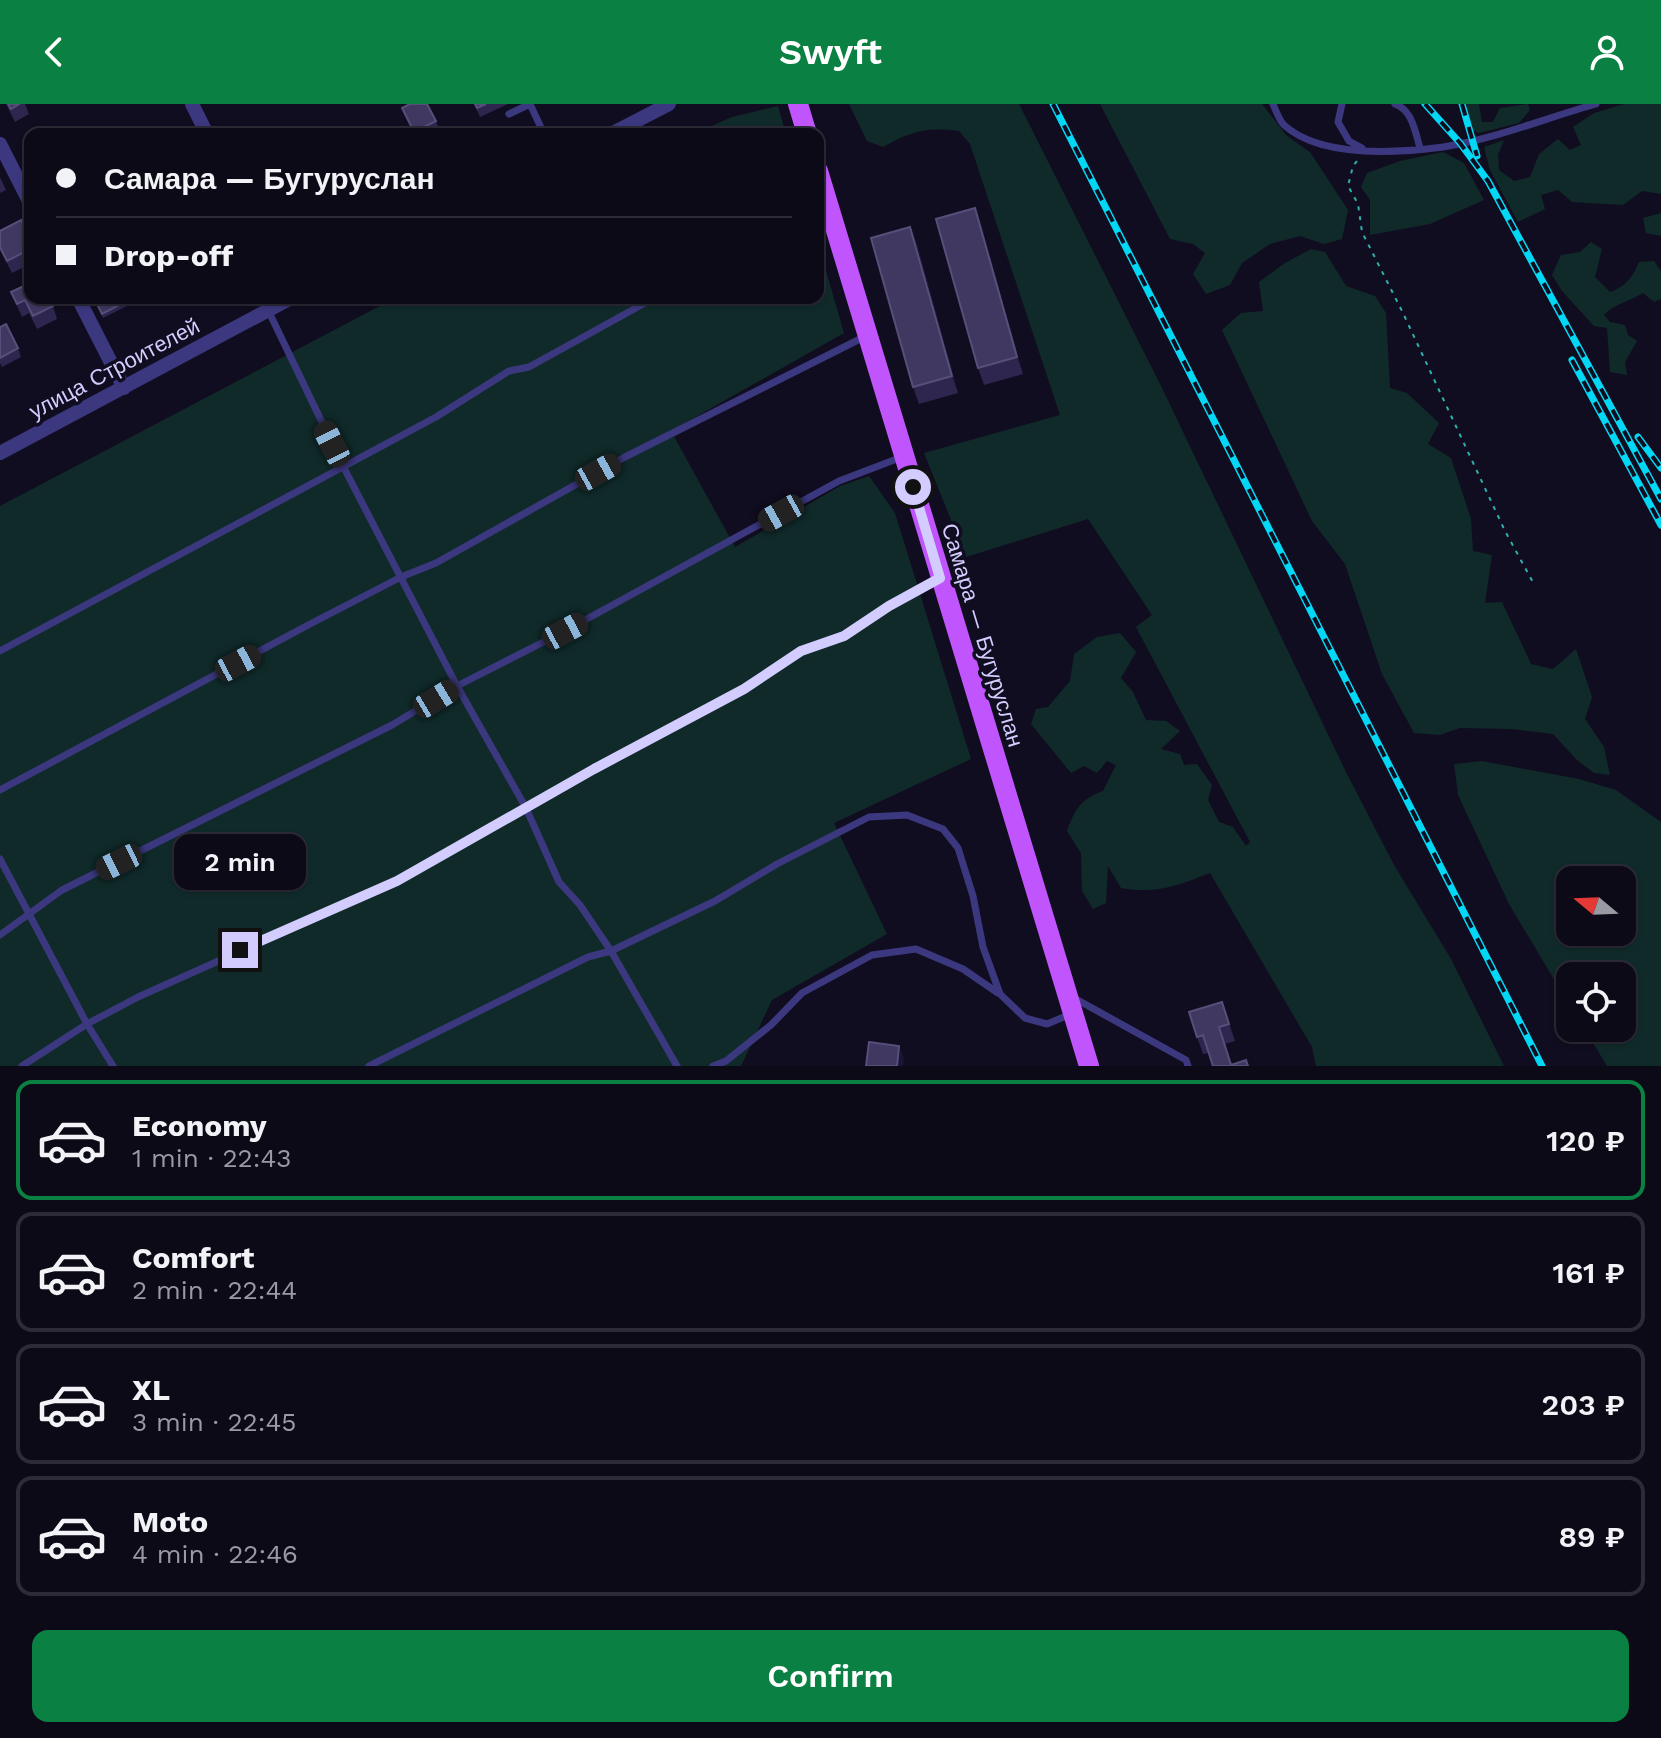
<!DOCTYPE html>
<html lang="en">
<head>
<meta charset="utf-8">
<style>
	body { margin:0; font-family:"Work Sans",sans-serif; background:#1b1825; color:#f1f3f6; height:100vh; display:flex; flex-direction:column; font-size:30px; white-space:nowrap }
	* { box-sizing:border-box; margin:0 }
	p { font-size:26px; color:#9a9aa2 }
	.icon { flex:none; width:44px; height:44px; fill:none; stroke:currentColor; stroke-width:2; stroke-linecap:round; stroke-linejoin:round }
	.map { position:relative; height:962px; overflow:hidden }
	.details { display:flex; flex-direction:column; background:#0d0a18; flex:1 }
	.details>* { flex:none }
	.guide { position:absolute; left:24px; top:24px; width:800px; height:176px; border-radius:16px; box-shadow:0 2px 6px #0004,0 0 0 2px #2d2b37; display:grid; align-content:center; height:176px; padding:0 32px; background:#0d0a18 }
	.needle { width:52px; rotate:289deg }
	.tools { position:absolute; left:1556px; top:762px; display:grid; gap:16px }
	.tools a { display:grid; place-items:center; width:80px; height:80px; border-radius:16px; background:#0d0a18; box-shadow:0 2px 6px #0004,0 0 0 2px #2d2b37; font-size:40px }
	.end { position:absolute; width:36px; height:36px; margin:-18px; border:10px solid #d3cdff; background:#111; box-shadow:0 0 0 4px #111 }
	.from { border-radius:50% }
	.bubble { position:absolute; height:56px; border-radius:16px; background:#0d0a18; box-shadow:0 2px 6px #0004,0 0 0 2px #2d2b37; font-size:26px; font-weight:600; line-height:56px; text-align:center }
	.car { position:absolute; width:24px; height:48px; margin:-24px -12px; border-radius:10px; box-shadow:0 0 6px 2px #0007; background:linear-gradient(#222 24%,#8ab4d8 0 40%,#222 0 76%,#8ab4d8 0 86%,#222 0) }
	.guide b { display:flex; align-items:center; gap:28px; height:76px; font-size:30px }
	.guide b+b { border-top:2px solid #2d2b37 }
	.guide i { width:20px; height:20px; background:#f1f3f6 }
	ul { padding:14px 0 0; list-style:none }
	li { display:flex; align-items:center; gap:24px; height:120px; margin:0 16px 12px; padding:0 16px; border:4px solid #2d2b37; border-radius:16px }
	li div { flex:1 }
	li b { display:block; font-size:30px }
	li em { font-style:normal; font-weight:600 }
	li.active { border-color:#0b8043 }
	li>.icon { width:72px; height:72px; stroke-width:1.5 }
	.action { display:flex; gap:16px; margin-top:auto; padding:16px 32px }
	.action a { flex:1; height:92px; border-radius:16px; background:#0b8043; color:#fff; font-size:32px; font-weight:600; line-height:92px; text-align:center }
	header { display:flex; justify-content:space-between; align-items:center; height:104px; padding:0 32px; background:#0b8043; color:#fff; font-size:36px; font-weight:600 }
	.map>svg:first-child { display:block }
</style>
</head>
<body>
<header><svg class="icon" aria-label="back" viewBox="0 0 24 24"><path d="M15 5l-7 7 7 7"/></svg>Swyft<svg class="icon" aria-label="person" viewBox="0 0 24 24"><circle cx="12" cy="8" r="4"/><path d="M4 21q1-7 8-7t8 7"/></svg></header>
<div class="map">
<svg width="1661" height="962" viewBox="0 0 1661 962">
	<rect width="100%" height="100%" fill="#110d20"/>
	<path fill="#102a2a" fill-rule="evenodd" d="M849,0H1019L1162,284L1346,668L1394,761L1451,855L1504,962H1316L1312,943L1210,769C1177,782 1157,790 1121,784L1108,762L1106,799L1093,805L1082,787L1081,749L1067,727C1075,705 1081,695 1103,687L1116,661L1107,657L1097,669L1084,662L1071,669L1031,620L1036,605L1048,603L1070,577L1074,550L1097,533L1120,529L1136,548L1121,574L1133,588L1146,616L1166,617L1180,627L1161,645L1180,650L1184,661L1197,660L1212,681L1208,696L1219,718L1233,723L1246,742L1250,738L1136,523L1152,511L1088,415L966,453L924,349L1060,311L970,40L959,27C926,23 912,27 883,43L867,37Z
		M1100,0H1262L1287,32L1310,48L1348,106L1342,135L1324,140L1300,132L1270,140L1242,159L1230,181L1206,190L1193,170L1205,149L1193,140L1170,135Z
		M1466,0H1479L1482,18H1493L1500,4L1528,0L1530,6L1519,19L1479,29L1471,26Z
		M1624,0H1661V90L1642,87L1623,101L1572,98L1558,86L1541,91L1545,105L1518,118L1490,66L1484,43L1504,36L1498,51L1499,66L1514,77L1530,73L1539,50L1558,35L1570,46L1581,41L1573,23L1594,9Z
		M778,2L786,30H694L732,13Z
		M1443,48L1464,59L1484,96L1430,120L1370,131V96L1361,83L1367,69L1400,57Z
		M1661,109V132L1646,129L1643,114Z
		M1591,138L1602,145L1595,173L1610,188C1625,183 1633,173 1639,158L1654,157L1661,167V195L1654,198L1643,189C1629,198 1615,199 1604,211L1610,218L1625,221L1628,231L1637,237L1625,258L1627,271L1610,268L1607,224L1594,222L1562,187L1552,171L1561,151L1580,148Z
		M818,139L844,229L671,327L735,443L840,382L869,372L895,409L971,655L834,719L887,830L772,896L741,962H0V402L395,194H818Z
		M1311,145L1325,148L1346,182L1375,192L1386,209L1390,284L1407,289L1439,319L1428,340L1451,354L1471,415L1473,447L1492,451L1485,499L1502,498L1531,560L1553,565L1576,545L1592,593L1585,615L1604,643L1610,671L1594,669L1577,656L1553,630L1511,625L1460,624L1440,631L1414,629L1382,570L1345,460L1312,417L1222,226L1241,209L1263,207L1259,178L1285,159Z
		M1482,657L1579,675L1616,686L1661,718V962H1607L1584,924H1622V872H1570V902L1509,800L1458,691L1454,660ZM1570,776H1622V828H1570Z"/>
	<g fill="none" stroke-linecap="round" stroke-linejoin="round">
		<path stroke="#2fb0ab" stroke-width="2" stroke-dasharray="4 6" stroke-linecap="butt" d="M1357,57L1353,62L1348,82L1358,100L1362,128L1402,207L1505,427L1535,482"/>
		<path stroke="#3c387f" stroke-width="7" d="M1273,0C1276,7 1279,16 1284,21C1320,54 1397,49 1443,43C1495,35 1546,14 1596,0
			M1342,0L1338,18L1349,37L1362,44
			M1395,0C1412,6 1415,27 1420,44
			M509,10L530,0L544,30
			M468,30L470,29
			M268,206L344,364L457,582L526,704L559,778L580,801L611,847L677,962
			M0,547L436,313L509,267L529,263L654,194
			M0,686L312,519L401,473L436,459L625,353L866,232
			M0,755L87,920L113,962
			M0,831L62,786L392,621L457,582L565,527L839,377L902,353
			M1074,894L1186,956L1188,962
			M22,962L87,920L138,893L397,777L594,665L744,585L801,547L844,532L889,502L939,474
			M369,962L588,853L611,847L715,797L777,760L869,713L907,711L943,725L958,744L973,792L983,843L1000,890L1025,914L1047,920L1071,910
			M713,962L726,957L771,921L802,889L872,851L916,845L963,865L998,889"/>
		<path stroke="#3c387f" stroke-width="14" d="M192,0L207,30
			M611,30L669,0
			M0,40L30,99
			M78,194L124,284
			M0,349L291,194"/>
		<path stroke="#c155fd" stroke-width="20" d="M798,0L807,30
			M818,67L1089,962"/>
		<defs>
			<path id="rail" d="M1053,0L1542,962
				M1425,0L1460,39L1488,77L1661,395
				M1462,0L1477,52
				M1572,256L1661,421
				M1638,333L1661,364"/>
		</defs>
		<use href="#rail" stroke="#02d8f5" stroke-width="7"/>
		<use href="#rail" stroke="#110d20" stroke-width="4" stroke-dasharray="12" stroke-linecap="butt"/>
	</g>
	<path fill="#2e264e" d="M6,0H25L29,10L15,18Z
		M474,0H508L480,13Z
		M402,4L436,17L439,26L431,30H414Z
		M0,73L6,86L0,89Z
		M975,104L981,121L1023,270L984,281L978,264Z
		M910,123L917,140L958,289L919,300L913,283Z
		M0,127L30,134V160L12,169L0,146Z
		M11,188L53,202L57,215L37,225L29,209L22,213Z
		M128,194L131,200L103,214L95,198Z
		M0,223L18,244L21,253L2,263L0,259Z
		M1222,898L1235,937L1225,940L1232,961L1248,962H1213L1209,949L1203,950L1197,933Z"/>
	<path fill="#1b1434" d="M975,104L981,121L1023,270L1017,253Z
		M910,123L917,140L958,289L952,272Z
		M899,942L904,955L903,962H897Z"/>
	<path fill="#403861" stroke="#574f7a" stroke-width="2" d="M8,0H19L11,5Z
		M410,0H427L436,17L414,28L402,4Z
		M475,0H486L477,4Z
		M975,104L1017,253L978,264L936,115Z
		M21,116L30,134V145L7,157L0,143V127Z
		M910,123L952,272L913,283L871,134Z
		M30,179V194H49L53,202L33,212L25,196L17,200L11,188Z
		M94,194H128L129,196L102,210Z
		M6,220L18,244L0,254V223Z
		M1222,898L1229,920L1219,923L1231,961L1246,956L1248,962H1213L1203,931L1197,933L1189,908Z
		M869,938L899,942L897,962H866Z"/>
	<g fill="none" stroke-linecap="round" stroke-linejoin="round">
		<path stroke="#d3cdff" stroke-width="10" d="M240,846L397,777L594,665L744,585L801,547L844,532L889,502L940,474L913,383"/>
	</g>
	<g text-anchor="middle" stroke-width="7" stroke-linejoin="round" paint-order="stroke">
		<g font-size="22" fill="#d3cdff" stroke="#110d20">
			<text transform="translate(114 264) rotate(-28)" y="8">улица Строителей</text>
			<text transform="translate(983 531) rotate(73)" y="8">Самара — Бугуруслан</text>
		</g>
	</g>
</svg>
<div class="tools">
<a><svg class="needle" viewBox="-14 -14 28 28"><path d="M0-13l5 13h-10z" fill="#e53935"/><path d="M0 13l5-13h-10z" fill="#9a9aa2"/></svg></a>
<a><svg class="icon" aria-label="locate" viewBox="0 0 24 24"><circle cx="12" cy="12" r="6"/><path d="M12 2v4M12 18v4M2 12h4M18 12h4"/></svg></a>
</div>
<i class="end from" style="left:913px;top:383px"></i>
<i class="end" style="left:240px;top:846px"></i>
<div class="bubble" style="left:174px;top:730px;width:132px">2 min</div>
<i class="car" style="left:332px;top:340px;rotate:333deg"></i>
<i class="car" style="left:598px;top:368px;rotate:61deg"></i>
<i class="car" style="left:781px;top:409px;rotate:241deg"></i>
<i class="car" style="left:565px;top:527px;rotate:62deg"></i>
<i class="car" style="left:238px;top:559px;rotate:62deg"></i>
<i class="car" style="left:436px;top:595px;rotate:59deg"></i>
<i class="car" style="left:119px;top:758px;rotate:244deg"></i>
<div class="guide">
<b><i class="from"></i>Самара — Бугуруслан</b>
<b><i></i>Drop-off</b>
</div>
</div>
<section class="details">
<ul>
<li class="active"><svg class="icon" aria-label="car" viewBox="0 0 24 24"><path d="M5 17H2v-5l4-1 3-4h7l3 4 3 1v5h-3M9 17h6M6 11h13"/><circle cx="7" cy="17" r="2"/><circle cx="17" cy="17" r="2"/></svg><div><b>Economy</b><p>1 min · 22:43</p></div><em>120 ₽</em></li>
<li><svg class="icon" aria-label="car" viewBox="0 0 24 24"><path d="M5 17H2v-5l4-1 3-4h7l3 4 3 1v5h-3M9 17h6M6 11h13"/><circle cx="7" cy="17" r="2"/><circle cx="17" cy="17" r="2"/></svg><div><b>Comfort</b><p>2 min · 22:44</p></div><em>161 ₽</em></li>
<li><svg class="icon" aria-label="car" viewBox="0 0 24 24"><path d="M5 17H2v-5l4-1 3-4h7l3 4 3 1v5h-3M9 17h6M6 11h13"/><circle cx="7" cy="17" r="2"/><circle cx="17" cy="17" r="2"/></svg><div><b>XL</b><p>3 min · 22:45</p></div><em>203 ₽</em></li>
<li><svg class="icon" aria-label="car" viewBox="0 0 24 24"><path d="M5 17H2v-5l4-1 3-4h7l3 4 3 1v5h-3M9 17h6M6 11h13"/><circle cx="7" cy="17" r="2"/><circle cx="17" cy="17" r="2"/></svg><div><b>Moto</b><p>4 min · 22:46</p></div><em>89 ₽</em></li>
</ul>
<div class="action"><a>Confirm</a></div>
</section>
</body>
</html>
